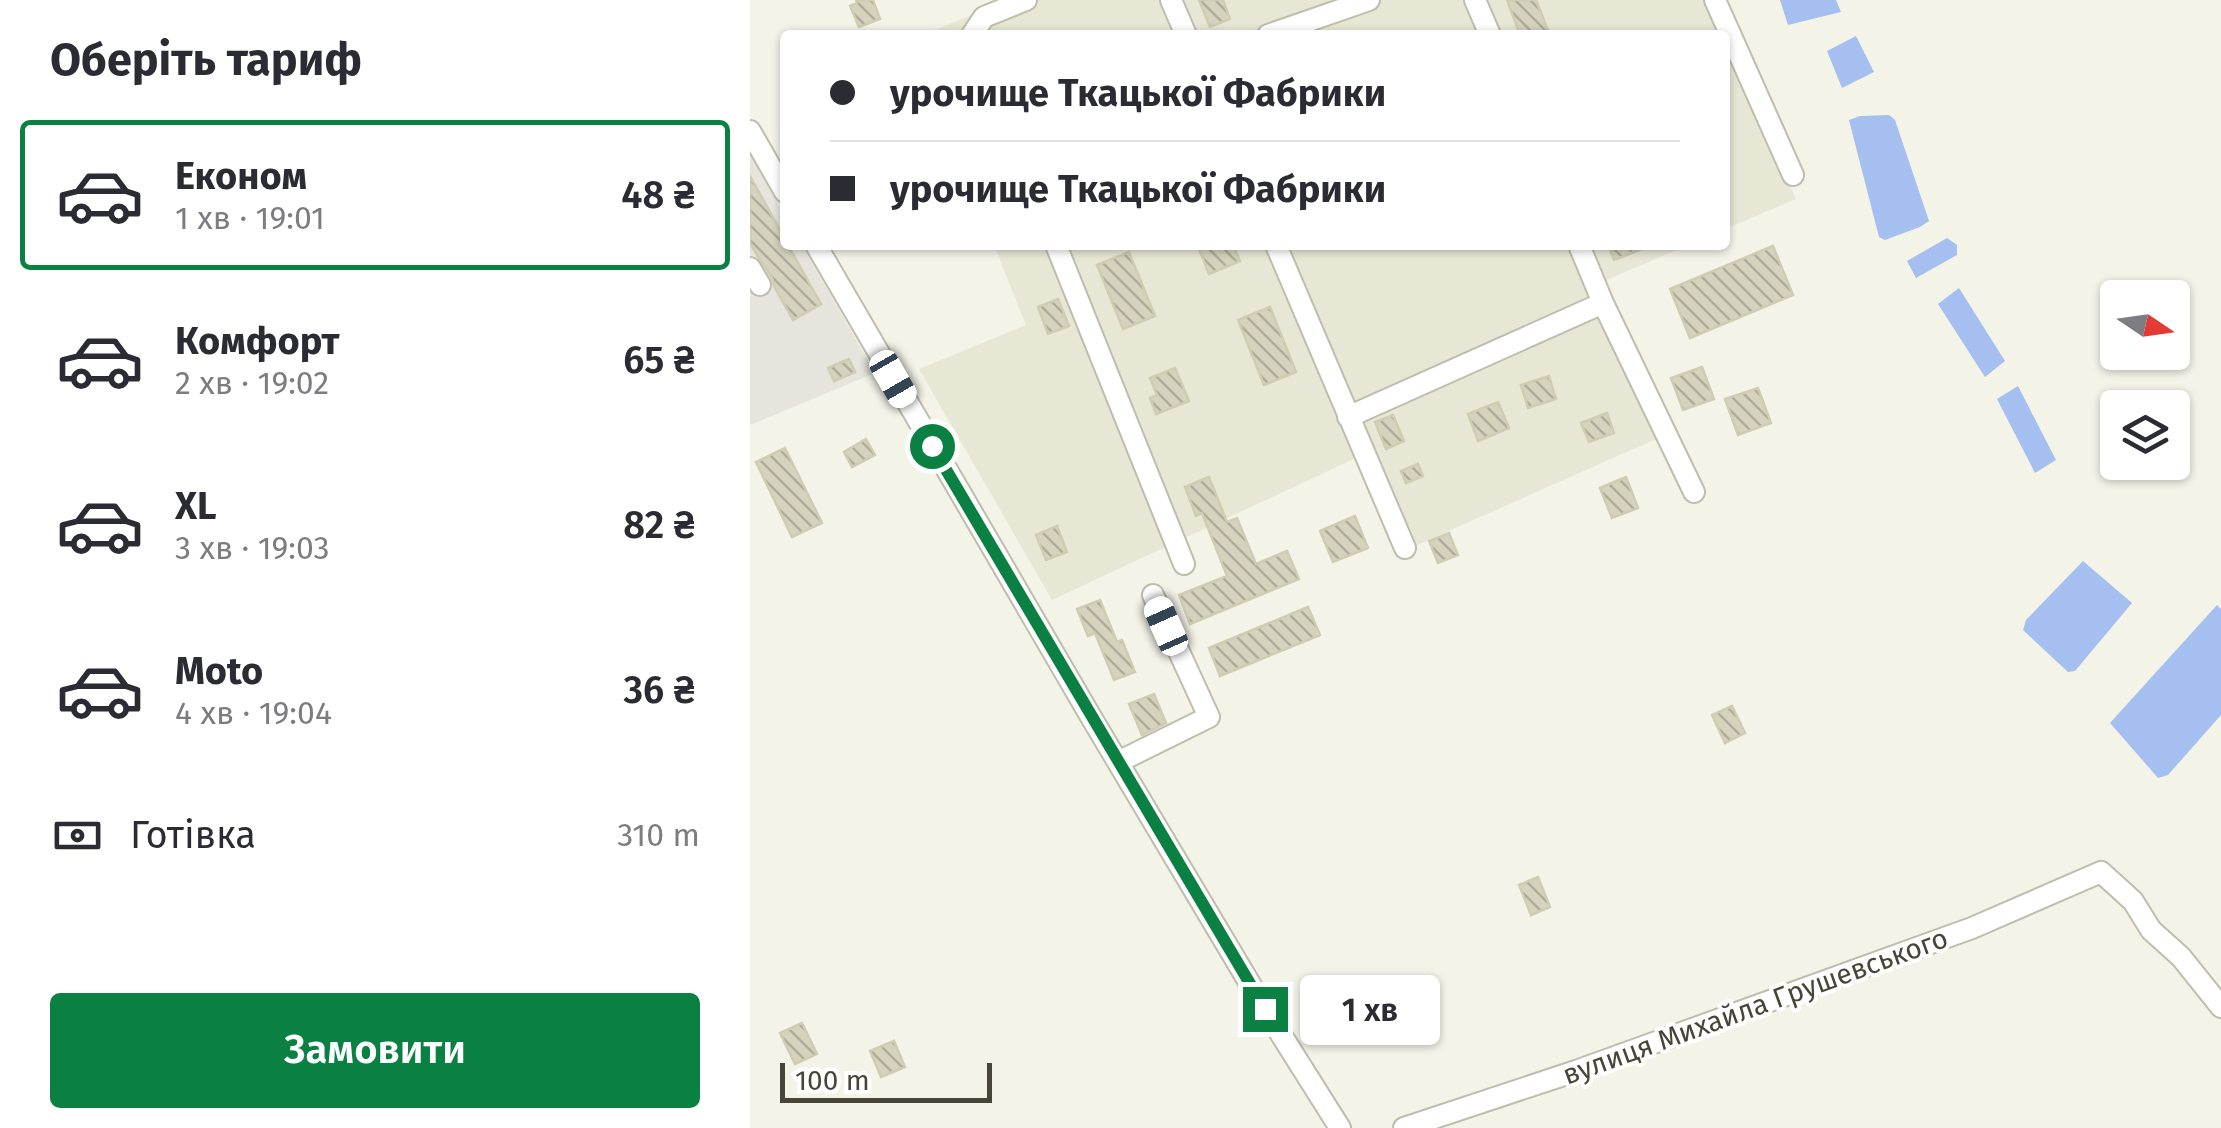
<!DOCTYPE html>
<html lang="uk">
<head>
<meta charset="utf-8">
<style>
	body { margin:0; font-family:"Fira Sans",sans-serif; background:#f2f2f3; color:#2b2b33; height:100vh; display:flex; flex-direction:column; font-size:38px; white-space:nowrap }
	* { box-sizing:border-box; margin:0 }
	p { font-size:32px; color:#7c7c81 }
	.icon { flex:none; width:55px; height:55px; fill:none; stroke:currentColor; stroke-width:2; stroke-linecap:round; stroke-linejoin:round }
	.map { position:relative; flex:1; overflow:hidden }
	.sheet { display:flex; flex-direction:column; background:#fff; width:750px }
	.sheet>* { flex:none }
	.guide { position:absolute; left:30px; top:30px; width:950px; height:220px; border-radius:10px; box-shadow:0 2px 8px #0004; display:grid; align-content:center; height:220px; padding:0 50px; background:#fff }
	.needle { width:65px; rotate:103deg }
	.tools { position:absolute; left:1350px; top:280px; display:grid; gap:20px }
	.tools a { display:grid; place-items:center; width:90px; height:90px; border-radius:10px; background:#fff; box-shadow:0 2px 8px #0004; font-size:50px }
	.scale { position:absolute; left:30px; bottom:25px; width:212px; box-sizing:border-box; padding-left:10px; border:5px solid #474537; border-top:0; font-size:28px; line-height:35px; white-space:nowrap; color:#474537; -webkit-text-stroke:8px #fff; paint-order:stroke }
	.end { position:absolute; width:45px; height:45px; margin:-22px; border:12px solid #0b8043; background:#fff; box-shadow:0 0 0 5px #fff }
	.from { border-radius:50% }
	.bubble { position:absolute; height:70px; border-radius:10px; background:#fff; box-shadow:0 2px 8px #0004; font-size:32px; font-weight:600; line-height:70px; text-align:center }
	.car { position:absolute; width:30px; height:60px; margin:-30px -15px; border-radius:12px; box-shadow:0 0 8px 2px #0007; background:linear-gradient(#fff 24%,#345 0 40%,#fff 0 76%,#345 0 86%,#fff 0) }
	.guide b { display:flex; align-items:center; gap:35px; height:95px; font-size:38px }
	.guide b+b { border-top:2px solid #e1e1e2 }
	.guide i { width:25px; height:25px; background:#2b2b33 }
	ul { padding:0; list-style:none }
	li { display:flex; align-items:center; gap:30px; height:150px; margin:0 20px 15px; padding:0 30px; border:5px solid transparent; border-radius:10px }
	li div { flex:1 }
	li b { display:block; font-size:38px }
	li em { font-style:normal; font-weight:600 }
	li.active { border-color:#0b8043 }
	li>.icon { width:90px; height:90px; stroke-width:1.5 }
	h2 { padding:0 50px; font-size:45px; line-height:120px }
	.pay { display:flex; align-items:center; gap:25px; height:110px; padding:0 50px; font-size:38px }
	.pay p { margin-inline-start:auto }
	.primary-button { display:flex; gap:20px; margin-top:auto; padding:20px 50px }
	.primary-button a { flex:1; height:115px; border-radius:10px; background:#0b8043; color:#fff; font-size:40px; font-weight:600; line-height:115px; text-align:center }
	main { display:flex; flex:1; min-height:0 }
	.map>svg:first-child { display:block }
</style>
</head>
<body>
<main>
<section class="sheet">
<h2>Оберіть тариф</h2>
<ul>
<li class="active"><svg class="icon" aria-label="car" viewBox="0 0 24 24"><path d="M5 17H2v-5l4-1 3-4h7l3 4 3 1v5h-3M9 17h6M6 11h13"/><circle cx="7" cy="17" r="2"/><circle cx="17" cy="17" r="2"/></svg><div><b>Економ</b><p>1 хв · 19:01</p></div><em>48 ₴</em></li>
<li><svg class="icon" aria-label="car" viewBox="0 0 24 24"><path d="M5 17H2v-5l4-1 3-4h7l3 4 3 1v5h-3M9 17h6M6 11h13"/><circle cx="7" cy="17" r="2"/><circle cx="17" cy="17" r="2"/></svg><div><b>Комфорт</b><p>2 хв · 19:02</p></div><em>65 ₴</em></li>
<li><svg class="icon" aria-label="car" viewBox="0 0 24 24"><path d="M5 17H2v-5l4-1 3-4h7l3 4 3 1v5h-3M9 17h6M6 11h13"/><circle cx="7" cy="17" r="2"/><circle cx="17" cy="17" r="2"/></svg><div><b>XL</b><p>3 хв · 19:03</p></div><em>82 ₴</em></li>
<li><svg class="icon" aria-label="car" viewBox="0 0 24 24"><path d="M5 17H2v-5l4-1 3-4h7l3 4 3 1v5h-3M9 17h6M6 11h13"/><circle cx="7" cy="17" r="2"/><circle cx="17" cy="17" r="2"/></svg><div><b>Moto</b><p>4 хв · 19:04</p></div><em>36 ₴</em></li>
</ul>
<div class="pay"><svg class="icon" aria-label="cash" viewBox="0 0 24 24"><path d="M3 7h18v10H3z"/><circle cx="12" cy="12" r="2"/></svg>Готівка<p>310 m</p></div>
<div class="primary-button"><a>Замовити</a></div>
</section>
<div class="map">
<svg width="1471" height="1128" viewBox="0 0 1471 1128">
	<defs>
		<pattern id="building-back-hatch" width="6" height="6" patternUnits="userSpaceOnUse" patternTransform="scale(2.5)"><rect width="6" height="6" fill="#d5d2be"/><path d="M-1 5l2 2M0 0l6 6M5-1l2 2" fill="none" stroke="#afac9b"/></pattern>
	</defs>
	<rect width="100%" height="100%" fill="#f4f3e8"/>
	<path fill="#e8e7d6" d="M257,0H955L971,35H173Z
		M975,44L1046,199L975,229Z
		M244,245H938L838,288L906,439L665,546L623,450L302,600L169,369L276,325Z"/>
	<path fill="#e6e4dd" d="M0,154L35,216V245H52L125,373L0,425Z"/>
	<path fill="#a5bff0" d="M1030,0H1086L1091,12L1038,25Z
		M1106,36L1124,72L1092,88L1077,51Z
		M1139,115L1145,120L1179,221L1170,227L1135,240L1129,237L1099,120L1110,116Z
		M1197,238L1207,245V255L1166,278L1157,261Z
		M1209,288L1255,361L1235,377L1188,304Z
		M1268,386L1306,460L1285,473L1247,399Z
		M1333,561L1382,603L1325,671L1318,672L1273,630L1276,620Z
		M1467,605L1471,609V715L1418,775L1408,778L1360,723Z"/>
	<path fill="url(#building-back-hatch)" stroke="#d0ccb1" stroke-width="2.5" d="M106,0H123L130,19L109,27L100,6L107,3Z
		M449,0H473L480,19L460,27Z
		M757,0H786L800,35H770Z
		M0,176L35,239V245H38L71,304L43,320L24,286L22,278L0,244Z
		M458,245H483L490,261L459,274L449,249Z
		M858,245H900V246L864,260Z
		M1023,246L1043,295L940,338L920,289Z
		M379,252L405,316L373,329L347,265Z
		M308,299L319,326L298,334L288,307Z
		M520,307L546,372L514,385L488,320Z
		M99,359L105,372L84,381L78,368Z
		M952,367L964,399L933,410L921,378Z
		M425,368L439,401L406,414L400,398L407,395L400,378Z
		M799,376L806,399L778,408L771,385Z
		M1008,388L1021,423L988,435L975,399Z
		M748,402L759,428L728,441L718,414Z
		M857,413L864,433L839,442L831,423Z
		M643,415L654,441L636,449L625,422Z
		M116,439L125,455L102,467L94,452Z
		M35,448L72,523L42,537L6,462Z
		M668,464L673,476L656,483L651,471Z
		M459,477L477,522L487,518L506,564L537,551L549,579L440,624L429,595L477,576L452,513L446,516L435,487Z
		M876,477L888,508L862,518L850,488Z
		M605,516L618,548L583,562L570,531Z
		M307,526L317,552L296,560L286,535Z
		M699,533L708,555L688,563L679,541Z
		M350,600L367,642L372,640L385,672L364,680L345,633L338,636L327,609Z
		M558,607L570,635L470,676L459,648Z
		M404,694L416,723L392,735L379,704Z
		M982,706L995,733L975,743L962,715Z
		M788,877L800,907L781,915L769,885Z
		M52,1023L67,1054L45,1064L30,1033Z
		M144,1041L155,1067L131,1077L120,1051Z"/>
	<g fill="none" stroke-linecap="round" stroke-linejoin="round">
		<defs>
			<path id="minor" d="M421,0L436,35
				M725,0L740,35
				M965,0L1043,175
				M222,35L234,17L276,0
				M518,35L619,0
				M0,131L35,192
				M66,245L341,717L515,1009L590,1128
				M306,245L434,564
				M526,245L655,548
				M829,245L853,303L944,492
				M0,268L10,285
				M598,417L853,303
				M368,762L459,717L403,595
				M654,1128L826,1071L1222,928L1351,872L1383,901L1401,930L1431,957L1471,1007"/>
		</defs>
		<use href="#minor" stroke="#bfbdab" stroke-width="24"/>
		<use href="#minor" stroke="#fff" stroke-width="20"/>
	</g>
	<g fill="none" stroke-linecap="round" stroke-linejoin="round">
		<path stroke="#0b8043" stroke-width="12" d="M182,446L515,1009"/>
	</g>
	<g text-anchor="middle" stroke-width="8" stroke-linejoin="round" paint-order="stroke">
		<g font-size="28" fill="#474537" stroke="#fff">
			<text transform="translate(1005 1006) rotate(-20)" y="10">вулиця Михайла Грушевського</text>
		</g>
	</g>
</svg>
<div class="tools">
<a><svg class="needle" viewBox="-14 -14 28 28"><path d="M0-13l5 13h-10z" fill="#e53935"/><path d="M0 13l5-13h-10z" fill="#7c7c81"/></svg></a>
<a><svg class="icon" aria-label="layers" viewBox="0 0 24 24"><path d="M12 4l9 5-9 5-9-5zM3 14l9 5 9-5"/></svg></a>
</div>
<div class="scale">100 m</div>
<i class="end from" style="left:182px;top:446px"></i>
<i class="end" style="left:515px;top:1009px"></i>
<div class="bubble" style="left:550px;top:975px;width:140px">1 хв</div>
<i class="car" style="left:143px;top:379px;rotate:150deg"></i>
<i class="car" style="left:416px;top:626px;rotate:336deg"></i>
<div class="guide">
<b><i class="from"></i>урочище Ткацької Фабрики</b>
<b><i></i>урочище Ткацької Фабрики</b>
</div>
</div>
</main>
</body>
</html>
